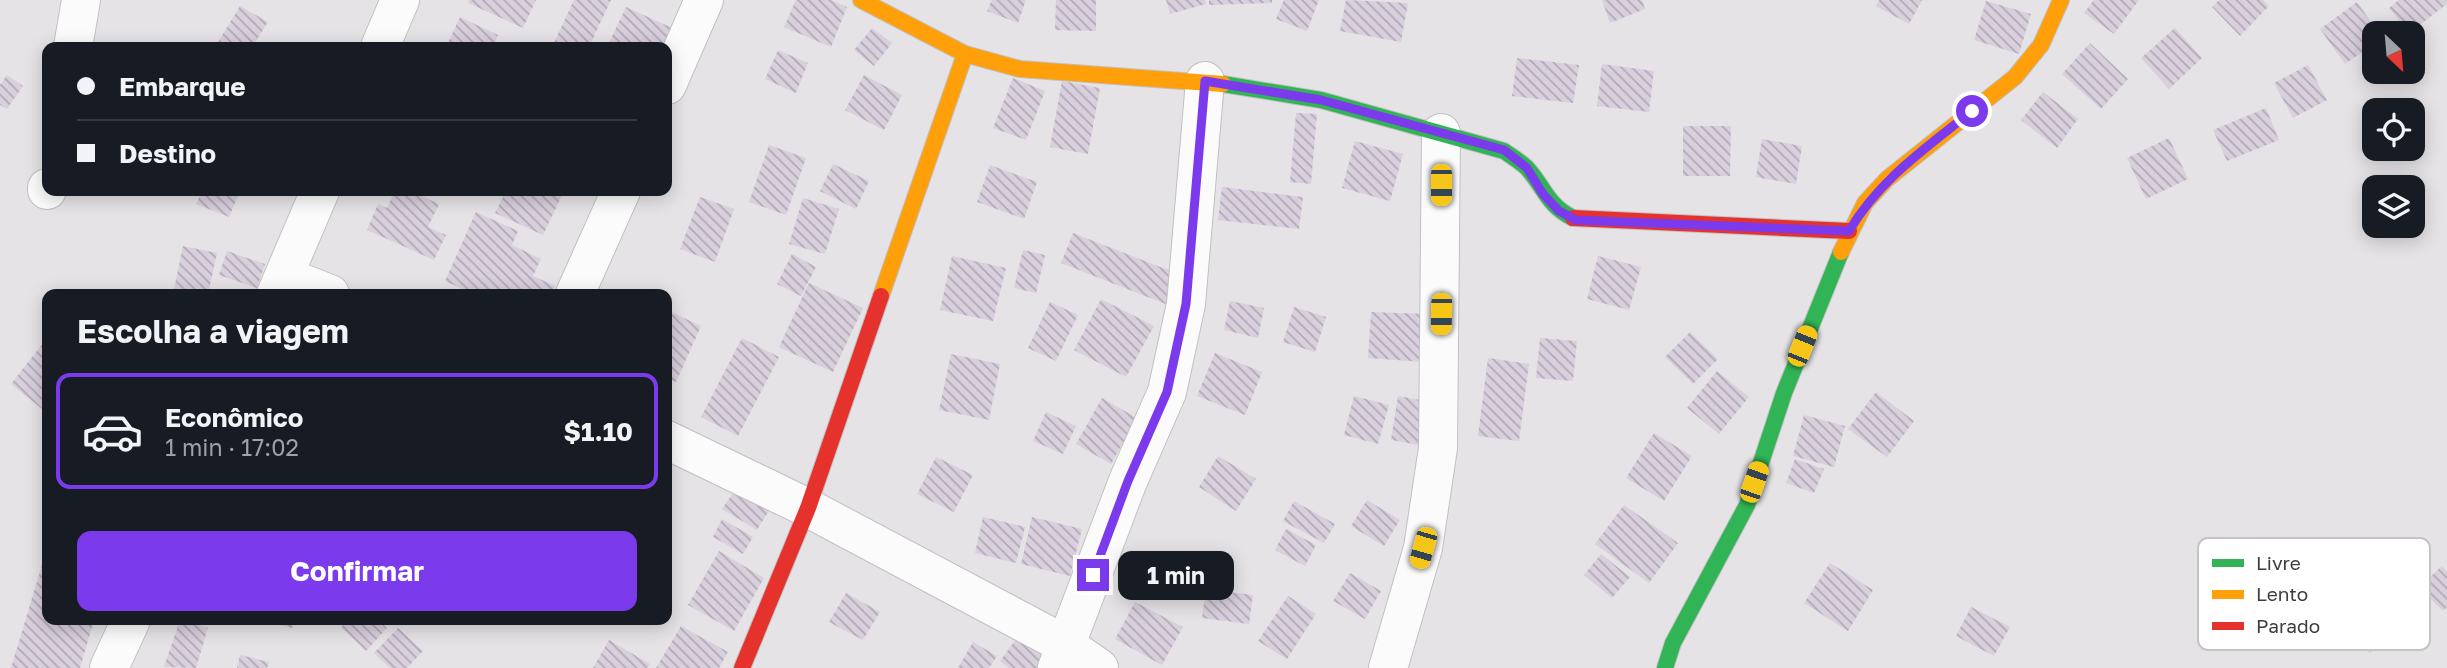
<!DOCTYPE html>
<html lang="pt">
<head>
<meta charset="utf-8">
<style>
	body { margin:0; font-family:"Golos Text",sans-serif; background:#242831; color:#f1f3f6; height:100vh; display:flex; flex-direction:column; font-size:26px; white-space:nowrap }
	* { box-sizing:border-box; margin:0 }
	p { font-size:23px; color:#9ea1a6 }
	.icon { flex:none; width:38px; height:38px; fill:none; stroke:currentColor; stroke-width:2; stroke-linecap:round; stroke-linejoin:round }
	.map { position:relative; flex:1; overflow:hidden }
	.sheet { position:absolute; left:42px; top:289px; width:630px; height:336px; display:flex; flex-direction:column; background:#171b24; border-radius:14px; box-shadow:0 4px 18px #0003 }
	.sheet>* { flex:none }
	.top-card { position:absolute; left:42px; top:42px; width:630px; height:154px; border-radius:14px; box-shadow:0 4px 18px #0003; display:grid; align-content:center; height:154px; padding:0 35px; background:#171b24 }
	.needle { width:46px; rotate:154deg }
	.fabs { position:absolute; left:2362px; top:21px; display:grid; gap:14px }
	.fabs a { display:grid; place-items:center; width:63px; height:63px; border-radius:14px; background:#171b24; box-shadow:0 4px 18px #0003; font-size:35px }
	.end { position:absolute; width:32px; height:32px; margin:-16px; border:9px solid #7c3aed; background:#fff; box-shadow:0 0 0 4px #fff }
	.from { border-radius:50% }
	.bubble { position:absolute; height:49px; border-radius:14px; background:#171b24; box-shadow:0 4px 18px #0003; font-size:23px; font-weight:700; line-height:49px; text-align:center }
	.car { position:absolute; width:21px; height:42px; margin:-21px -10px; border-radius:9px; box-shadow:0 0 5px 2px #0007; background:linear-gradient(#f5c518 24%,#345 0 40%,#f5c518 0 76%,#345 0 86%,#f5c518 0) }
	.top-card b { display:flex; align-items:center; gap:24px; height:66px; font-size:26px }
	.top-card b+b { border-top:2px solid #363941 }
	.top-card i { width:18px; height:18px; background:#f1f3f6 }
	ul { padding:0; list-style:none }
	li { display:flex; align-items:center; gap:21px; height:116px; margin:0 14px 10px; padding:0 21px; border:4px solid transparent; border-radius:14px }
	li div { flex:1 }
	li b { display:block; font-size:26px }
	li em { font-style:normal; font-weight:700 }
	li.current { border-color:#7c3aed }
	li>.icon { width:63px; height:63px; stroke-width:1.5 }
	h2 { padding:0 35px; font-size:32px; line-height:84px }
	.action { display:flex; gap:14px; margin-top:auto; padding:14px 35px }
	.action a { flex:1; height:80px; border-radius:14px; background:#7c3aed; color:#fff; font-size:28px; font-weight:700; line-height:80px; text-align:center }
	.map>svg:first-child { display:block }
</style>
</head>
<body>
<div class="map">
<svg width="2447" height="668" viewBox="0 0 2447 668">
	<defs>
		<pattern id="building-back-hatch" width="6" height="6" patternUnits="userSpaceOnUse" patternTransform="scale(1.75)"><rect width="6" height="6" fill="#d9cfdd"/><path d="M-1 5l2 2M0 0l6 6M5-1l2 2" fill="none" stroke="#b1a9b5"/></pattern>
	</defs>
	<rect width="100%" height="100%" fill="#e5e3e6"/>
	<path fill="url(#building-back-hatch)" d="M469,0H536L523,28L468,3Z
		M574,0H611L589,47H552Z
		M796,0H831L847,7L831,47L784,27Z
		M992,0H1026L1018,23L987,11Z
		M1056,0H1096V31L1055,30Z
		M1166,0H1205L1206,4L1170,14Z
		M1209,0H1272V3L1209,5Z
		M1284,0H1319L1307,31L1276,19Z
		M1346,0L1408,3L1401,42L1340,31Z
		M1602,0H1642L1645,9L1610,23Z
		M1879,0H1922L1909,24L1876,6Z
		M2094,0H2139L2114,34L2084,13Z
		M2219,0H2263L2269,6L2240,36L2212,7Z
		M2399,0H2446L2447,4L2409,33L2389,8Z
		M1986,1L2031,14L2019,54L1974,40Z
		M2357,2L2379,33H2375V43L2345,64L2320,29Z
		M240,6L268,22L252,47H215Z
		M626,7L679,31L667,47H607Z
		M460,17L498,35L493,47H446Z
		M872,28L892,43L874,66L854,50Z
		M2175,28L2202,58L2169,89L2141,58Z
		M2090,43L2128,79L2101,109L2062,74Z
		M778,50L808,63L796,93L765,79Z
		M1517,58L1579,65L1573,103L1512,96Z
		M1602,64L1654,71L1649,112L1597,106Z
		M2308,65L2327,100L2293,118L2274,83Z
		M7,75L23,86L7,109L0,105V85Z
		M864,75L902,95L884,130L845,110Z
		M1013,78L1045,91L1026,140L993,128Z
		M1062,81L1100,88L1088,154L1050,147Z
		M2043,92L2078,119L2057,148L2021,120Z
		M2266,108L2279,140L2227,161L2213,130Z
		M1296,113L1317,114L1311,184L1290,182Z
		M1683,126H1731L1730,176H1683Z
		M2169,138L2188,179L2146,199L2127,158Z
		M1762,139L1802,146L1796,184L1756,177Z
		M1355,141L1403,154L1390,201L1342,188Z
		M769,145L806,158L786,215L749,202Z
		M833,164L869,181L856,209L820,191Z
		M990,165L1037,182L1024,219L977,202Z
		M1222,187L1303,197L1299,229L1218,220Z
		M202,191H240L229,217L196,204Z
		M395,191H411L439,204L428,227L446,235L434,260L367,230L378,204L387,208Z
		M506,191H564L543,235L495,213Z
		M700,197L734,209L715,262L680,249Z
		M803,198L839,209L825,254L789,244Z
		M476,212L518,231L512,245L541,259L533,276L555,286L551,294H473L445,281Z
		M1073,233L1186,277L1173,307L1061,263Z
		M183,246L217,253L208,294H173Z
		M1023,250L1045,255L1036,293L1014,288Z
		M227,251L265,264L257,288L219,275Z
		M792,254L816,267L801,296L777,284Z
		M952,256L1006,268L993,321L940,310Z
		M1598,256L1641,267L1629,310L1587,299Z
		M809,283L863,308L833,372L779,347Z
		M1101,299L1154,326L1126,377L1074,350Z
		M1230,301L1264,308L1258,338L1224,330Z
		M1050,302L1078,315L1056,361L1028,348Z
		M1294,307L1326,317L1315,352L1283,342Z
		M667,310L701,326L676,382L667,378Z
		M1371,312L1427,314L1424,362L1368,358Z
		M1690,332L1718,359L1693,384L1665,357Z
		M47,338V413L11,384Z
		M742,338L779,357L738,436L701,417Z
		M1540,338L1577,341L1573,381L1536,378Z
		M1215,353L1262,372L1245,415L1197,396Z
		M951,354L1000,364L989,420L939,410Z
		M1488,358L1529,364L1519,441L1478,436Z
		M1717,371L1749,397L1719,434L1687,408Z
		M1876,392L1914,421L1887,457L1848,429Z
		M1354,396L1389,405L1378,444L1344,435Z
		M1398,396L1432,402L1425,446L1391,440Z
		M1102,398L1137,418L1111,464L1076,444Z
		M1046,412L1076,426L1063,454L1033,441Z
		M1804,415L1845,426L1834,467L1793,456Z
		M1654,433L1692,456L1664,501L1626,478Z
		M1218,456L1256,479L1236,511L1199,487Z
		M936,457L973,475L954,512L917,494Z
		M1795,459L1824,469L1814,493L1786,483Z
		M739,484L773,504L757,530L722,509Z
		M1367,500L1400,520L1384,546L1351,526Z
		M1294,501L1335,524L1324,543L1283,521Z
		M1624,505L1678,543L1649,583L1595,544Z
		M983,517L1025,527L1016,563L975,553Z
		M1032,517L1082,529L1070,576L1021,564Z
		M722,519L753,537L743,554L713,537Z
		M1286,529L1316,545L1305,566L1275,550Z
		M719,551L764,578L734,631L688,605Z
		M1601,554L1630,577L1612,598L1584,575Z
		M1830,563L1873,590L1848,631L1804,603Z
		M42,565L47,566V620H94L80,668H11Z
		M2442,566L2447,572V607L2443,611L2419,587Z
		M1350,573L1381,591L1365,619L1333,601Z
		M2377,588L2406,615L2370,653L2341,625Z
		M1206,589L1253,595L1249,624L1202,618Z
		M846,593L880,612L863,640L829,622Z
		M1288,596L1316,614L1287,659L1258,641Z
		M1135,602L1183,627L1162,665L1115,639Z
		M1971,607L2010,627L1994,656L1956,636Z
		M180,620L208,628L196,668L164,667Z
		M258,620H294L292,628Z
		M348,620H378L387,628L366,651L341,627Z
		M681,626L728,652L719,668H656Z
		M398,628L423,651L407,668H390L374,653Z
		M1021,632L1055,656L1046,668H1009L1000,661Z
		M609,640L650,664L647,668H593Z
		M973,642L997,656L989,668H958Z
		M240,655L269,662L267,668H237Z"/>
	<g fill="none" stroke-linecap="round" stroke-linejoin="round">
		<defs>
			<path id="street" d="M73,47L81,0
				M380,47L400,0
				M667,85L704,0
				M47,190V188
				M284,276L330,294
				M276,294L320,191
				M575,294L621,191
				M667,440L808,508L1066,645L1099,668
				M109,668L131,620
				M1057,668L1128,481L1167,392L1186,304L1205,81
				M1388,668L1423,548L1438,448L1441,133"/>
			<path id="fast" d="M1223,84L1321,100L1504,151C1511,156 1521,162 1527,168C1545,188 1547,205 1573,218
				M1665,668L1673,643L1747,505L1784,393L1841,252"/>
			<path id="slow" d="M861,0L965,54L1020,69L1223,84
				M1841,252L1865,203L1887,179L2015,77L2041,45L2061,0
				M881,296L965,54"/>
			<path id="jam" d="M1573,218L1849,231
				M742,668L808,508L881,296"/>
		</defs>
		<use href="#street" stroke="#c1c0c2" stroke-width="40"/>
		<use href="#fast" stroke="#c1c0c2" stroke-width="18"/>
		<use href="#slow" stroke="#c1c0c2" stroke-width="18"/>
		<use href="#jam" stroke="#c1c0c2" stroke-width="18"/>
		<use href="#street" stroke="#fbfbfb" stroke-width="38"/>
		<use href="#fast" stroke="#30b455" stroke-width="16"/>
		<use href="#slow" stroke="#ff9f0a" stroke-width="16"/>
		<use href="#jam" stroke="#e5322d" stroke-width="16"/>
	</g>
	<g fill="none" stroke-linecap="round" stroke-linejoin="round">
		<path stroke="#7c3aed" stroke-width="9" d="M1093,575L1128,481L1167,392L1186,304L1205,81L1321,100L1504,150L1527,168L1543,194L1559,211L1576,220L1849,231C1880,179 1926,148 1972,111"/>
	</g>
	<rect x="2198" y="538" width="232" height="112" rx="10" fill="#fff" stroke="#c5c4c5" stroke-width="2"/>
	<rect x="2212" y="559" width="32" height="8" fill="#30b455"/>
	<rect x="2212" y="590" width="32" height="9" fill="#ff9f0a"/>
	<rect x="2212" y="622" width="32" height="8" fill="#e5322d"/>
	<g font-size="19" fill="#3d3c3e">
		<text x="2256" y="570">Livre</text>
		<text x="2256" y="601">Lento</text>
		<text x="2256" y="633">Parado</text>
	</g>
</svg>
<div class="fabs">
<a><svg class="needle" viewBox="-14 -14 28 28"><path d="M0-13l5 13h-10z" fill="#e53935"/><path d="M0 13l5-13h-10z" fill="#9ea1a6"/></svg></a>
<a><svg class="icon" aria-label="locate" viewBox="0 0 24 24"><circle cx="12" cy="12" r="6"/><path d="M12 2v4M12 18v4M2 12h4M18 12h4"/></svg></a>
<a><svg class="icon" aria-label="layers" viewBox="0 0 24 24"><path d="M12 4l9 5-9 5-9-5zM3 14l9 5 9-5"/></svg></a>
</div>
<i class="end from" style="left:1972px;top:111px"></i>
<i class="end" style="left:1093px;top:575px"></i>
<div class="bubble" style="left:1118px;top:551px;width:116px">1 min</div>
<i class="car" style="left:1441px;top:185px;rotate:180deg"></i>
<i class="car" style="left:1441px;top:314px;rotate:181deg"></i>
<i class="car" style="left:1802px;top:346px;rotate:22deg"></i>
<i class="car" style="left:1754px;top:482px;rotate:19deg"></i>
<i class="car" style="left:1423px;top:548px;rotate:196deg"></i>
<div class="top-card">
<b><i class="from"></i>Embarque</b>
<b><i></i>Destino</b>
</div>
<section class="sheet">
<h2>Escolha a viagem</h2>
<ul>
<li class="current"><svg class="icon" aria-label="car" viewBox="0 0 24 24"><path d="M5 17H2v-5l4-1 3-4h7l3 4 3 1v5h-3M9 17h6M6 11h13"/><circle cx="7" cy="17" r="2"/><circle cx="17" cy="17" r="2"/></svg><div><b>Econômico</b><p>1 min · 17:02</p></div><em>$1.10</em></li>
</ul>
<div class="action"><a>Confirmar</a></div>
</section>
</div>
</body>
</html>
